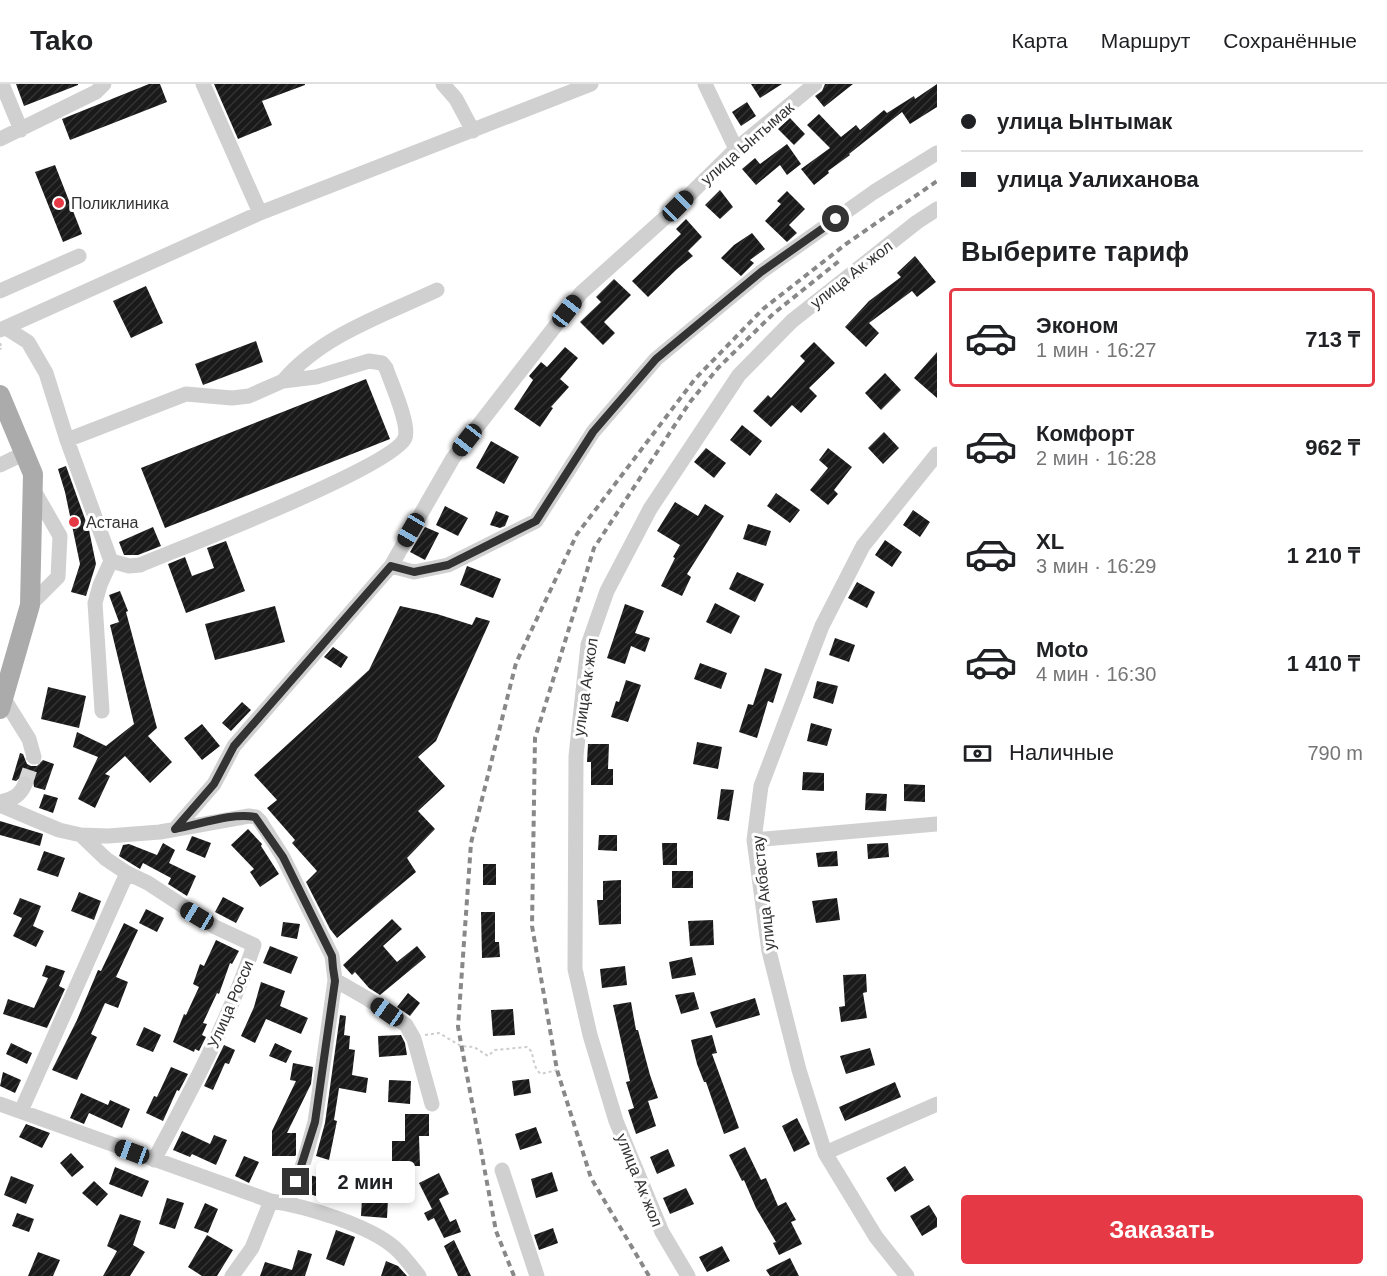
<!DOCTYPE html>
<html lang="ru">
<head>
<meta charset="utf-8">
<style>
	body { margin:0; font-family:Helvetica,sans-serif; background:#f2f2f2; color:#202124; height:100vh; display:flex; flex-direction:column; font-size:22px; white-space:nowrap }
	* { box-sizing:border-box; margin:0 }
	p { font-size:20px; color:#757577 }
	.icon { flex:none; width:33px; height:33px; fill:none; stroke:currentColor; stroke-width:2; stroke-linecap:round; stroke-linejoin:round }
	.map { position:relative; flex:1; overflow:hidden }
	.drawer { display:flex; flex-direction:column; background:#fff; width:450px }
	.drawer>* { flex:none }
	.hud { display:grid; align-content:center; height:132px; padding:0 24px; background:#fff }
	.end { position:absolute; width:27px; height:27px; margin:-14px; border:8px solid #333; background:#fff; box-shadow:0 0 0 3px #fff }
	.from { border-radius:50% }
	.bubble { position:absolute; height:42px; border-radius:6px; background:#fff; box-shadow:0 3px 9px #0003; font-size:20px; font-weight:600; line-height:42px; text-align:center }
	.car { position:absolute; width:18px; height:36px; margin:-18px -9px; border-radius:8px; box-shadow:0 0 4px 2px #0007; background:linear-gradient(#222 24%,#8ab4d8 0 40%,#222 0 76%,#8ab4d8 0 86%,#222 0) }
	.hud b { display:flex; align-items:center; gap:21px; height:57px; font-size:22px }
	.hud b+b { border-top:2px solid #e0e0e0 }
	.hud i { width:15px; height:15px; background:#202124 }
	ul { padding:0; list-style:none }
	li { display:flex; align-items:center; gap:18px; height:99px; margin:0 12px 9px; padding:0 12px; border:3px solid transparent; border-radius:6px }
	li div { flex:1 }
	li b { display:block; font-size:22px }
	li em { font-style:normal; font-weight:600 }
	li.active { border-color:#e63946 }
	li>.icon { width:54px; height:54px; stroke-width:1.5 }
	h2 { padding:0 24px; font-size:27px; line-height:72px }
	.pay { display:flex; align-items:center; gap:15px; height:66px; padding:0 24px; font-size:22px }
	.pay p { margin-inline-start:auto }
	.cta { display:flex; gap:12px; margin-top:auto; padding:12px 24px }
	.cta a { flex:1; height:69px; border-radius:6px; background:#e63946; color:#fff; font-size:24px; font-weight:600; line-height:69px; text-align:center }
	header { display:flex; align-items:center; gap:36px; box-sizing:border-box; height:84px; padding:0 30px; background:#fff; border-bottom:2px solid #e0e0e0 }
	header strong { font-size:28px }
	nav { display:flex; gap:33px; margin-inline-start:auto; font-size:21px }
	main { display:flex; flex:1; min-height:0 }
	.map>svg:first-child { display:block }
</style>
</head>
<body>
<header>
<strong>Tako</strong>
<nav><a>Карта</a><a>Маршрут</a><a>Сохранённые</a></nav>
</header>
<main>
<div class="map">
<svg width="937" height="1192" viewBox="0 0 937 1192">
	<defs>
		<pattern id="building-hatch" width="6" height="6" patternUnits="userSpaceOnUse" patternTransform="scale(1.5)"><rect width="6" height="6" fill="#1a1a1a"/><path d="M-1 1l2-2M0 6l6-6M5 7l2-2" fill="none" stroke="#333"/></pattern>
	</defs>
	<rect width="100%" height="100%" fill="#fff"/>
	<path fill="url(#building-hatch)" d="M16,0H78V1L24,22Z
		M149,0H160L167,18L70,56L62,35Z
		M214,0H305V1L262,17L272,41L238,55Z
		M751,0H782L760,14Z
		M825,0H853L824,23L815,12L822,7Z
		M937,0V23L910,40L902,28L849,70L850,71L828,87L829,89L814,101L801,85L830,64L807,41L819,30L841,53L856,41L860,46L884,26L887,29L914,12L915,15Z
		M747,18L756,32L741,42L732,28Z
		M790,34L805,50L794,61L778,45Z
		M787,60L801,80L787,91L780,81L756,101L742,85L755,74L760,80Z
		M55,81L82,150L63,158L35,88Z
		M720,106L733,123L720,135L705,121Z
		M787,107L805,125L789,141L797,149L787,158L765,137L781,120L777,117Z
		M686,135L702,153L688,167L693,172L677,185L648,213L632,197L681,150L676,145Z
		M752,149L765,165L750,176L754,179L741,192L721,174L734,161Z
		M915,172L936,198L917,213L912,207L869,239L879,249L866,263L845,243L869,217L901,193L897,189Z
		M614,195L631,211L604,238L615,249L603,261L580,238L601,218L596,213Z
		M146,202L163,239L131,254L113,217Z
		M256,257L263,278L203,301L195,280Z
		M814,258L835,279L809,304L817,312L801,329L792,321L771,343L753,327L768,311L771,314L805,277L800,272Z
		M565,263L578,274L560,295L569,303L551,323L553,324L540,343L514,325L533,296L529,292L541,278L547,283Z
		M937,268V314L914,294Z
		M885,289L901,306L881,326L865,309Z
		M366,295L390,355L165,444L141,384Z
		M742,341L762,357L750,372L730,356Z
		M884,348L899,364L883,380L868,364Z
		M491,357L519,373L504,400L476,384Z
		M706,364L726,379L714,394L694,378Z
		M828,364L852,383L834,406L838,410L828,421L810,406L828,384L819,376Z
		M66,382L89,446L96,480L86,512L71,508L80,480L65,408L58,385Z
		M776,409L800,426L790,439L767,422Z
		M675,418L698,432L705,420L724,432L687,490L691,493L682,512L661,502L675,474L673,473L680,461L657,447Z
		M445,422L468,434L458,452L436,441Z
		M913,426L930,438L920,453L903,441Z
		M496,427L509,432L505,442L500,444L490,441Z
		M748,440L771,447L766,462L743,455Z
		M153,443L161,462L138,471H124L119,458Z
		M425,443L439,449L425,476L410,468Z
		M885,456L902,468L892,483L875,471Z
		M226,457L245,507L186,529L168,480L185,473L192,492L214,484L207,464Z
		M467,482L501,495L493,514L460,501Z
		M737,488L764,500L755,518L729,505Z
		M857,498L875,508L867,524L848,514Z
		M120,507L128,527L126,528L157,644L148,652L172,678L150,699L125,672L105,690L110,692L95,724L78,715L98,673L73,663L77,648L106,662L134,640L110,541L119,538L109,511Z
		M715,519L740,532L731,550L706,538Z
		M625,520L644,527L635,549L650,554L645,568L631,562L625,580L607,574Z
		M275,522L285,558L215,576L205,540Z
		M400,522L437,530L472,541L476,533L490,537L436,657L418,673L445,702L418,727L435,745L407,774L416,788L337,854L330,845L306,798L317,787L292,759L295,756L267,724L277,716L254,691L369,586Z
		M835,554L855,561L849,578L829,571Z
		M333,563L348,573L341,584L324,573Z
		M700,579L727,589L721,605L694,595Z
		M765,584L782,590L773,619L768,617L757,654L739,648L748,620L753,621Z
		M626,596L641,601L628,638L611,633L616,617L619,618Z
		M817,597L838,602L833,620L813,614Z
		M48,603L86,612L79,644L41,635Z
		M242,618L251,626L231,647L222,639Z
		M811,639L832,645L827,662L807,657Z
		M202,640L220,662L202,676L184,654Z
		M697,658L722,663L718,685L693,680Z
		M588,660H609L608,685H613V701H591V678H587Z
		M20,669L23,670L27,680L31,682H37L43,676L54,680L45,706L34,703L33,695L29,691L24,690L16,697L12,696Z
		M803,688L824,689V707L802,706Z
		M904,700L925,701V718L904,717Z
		M721,705L734,706L729,737L717,735Z
		M866,709L887,710L886,727L865,726Z
		M44,710L58,714L53,729L39,724Z
		M0,737L43,750L40,762L0,751Z
		M248,745L262,760L261,762L279,790L260,803L250,788L254,785L231,761Z
		M599,751H617V767L598,766Z
		M192,752L211,759L205,774L186,766Z
		M163,759L175,766L169,779L196,792L187,812L168,800L171,794L143,779L140,785L119,772L123,761L129,760L157,771Z
		M662,759H677V781H663Z
		M888,759L889,773L868,775L867,760Z
		M44,767L65,774L58,793L37,786Z
		M837,767L838,782L818,783L816,769Z
		M483,780H496V801H483Z
		M672,787H693V804H672Z
		M621,796V840L599,841L597,816H603V797Z
		M79,808L101,817L94,836L71,827Z
		M223,813L244,824L236,839L215,828Z
		M20,814L41,822L33,842L44,847L36,863L13,852L22,834L13,830Z
		M837,814L840,836L816,839L812,817Z
		M146,825L164,834L157,848L139,839Z
		M481,828H495V858H499L500,873L482,874Z
		M392,835L402,845L383,862L397,878L417,862L426,873L380,911L369,904L355,888L352,891L343,881Z
		M713,836L714,861L690,862L688,837Z
		M283,838L300,840L297,855L281,852Z
		M124,839L138,846L116,893L128,898L118,924L105,919L91,950L97,953L77,996L52,986L77,936L98,886L101,887Z
		M216,856L239,867L232,880L230,879L219,910L217,909L203,939L207,940L202,951L206,953L199,967L195,965L194,968L173,958L184,930L186,931L199,903L193,900L200,880L204,882Z
		M270,862L298,873L291,890L263,879Z
		M692,873L696,891L672,895L669,878Z
		M46,881L65,887L59,902L65,905L47,944L3,930L8,915L34,924L48,894L42,892Z
		M625,882L627,901L602,904L600,885Z
		M866,890L867,908L863,909L867,934L841,938L839,923L845,922L843,891Z
		M261,898L285,907L280,922L308,934L301,950L266,935L255,959L241,952L254,923Z
		M694,908L699,925L681,930L675,911Z
		M408,909L420,919L410,932L397,923Z
		M755,914L760,931L716,944L710,928Z
		M631,918L636,946H638L650,991L658,1014L648,1017L656,1042L636,1050L628,1026L634,1024L626,998L630,997L613,921Z
		M513,925L515,951L493,952L491,926Z
		M340,931L346,932L344,951L350,952L349,965L355,966L352,991L368,994L366,1009L339,1004L334,1036L337,1037L329,1076L316,1072L325,1039Z
		M144,943L161,951L153,968L136,961Z
		M401,951L405,959L407,971L379,973L378,952Z
		M712,951L717,969L712,970L739,1044L724,1050L706,998H704L697,980L691,956Z
		M11,959L32,969L27,980L6,970Z
		M275,959L292,967L286,979L269,972Z
		M224,961L235,966L229,980L225,979L213,1006L204,1002Z
		M870,964L875,981L846,990L840,972Z
		M293,979L313,983L311,1000L287,1049H296V1071L295,1072H272V1047L296,997L290,996Z
		M171,983L188,990L179,1007L177,1006L163,1037L146,1029L154,1012L157,1013Z
		M3,988L21,996L15,1009L0,1002Z
		M529,995L531,1009L514,1012L512,997Z
		M389,996L411,997L410,1020L388,1018Z
		M895,998L901,1013L845,1037L839,1023Z
		M81,1009L108,1021L110,1016L130,1025L122,1044L89,1029L84,1040L70,1034Z
		M405,1030H429V1052H419L420,1082H392V1057H405Z
		M797,1034L810,1060L794,1068L782,1042Z
		M26,1040L50,1049L42,1064L19,1053Z
		M536,1043L542,1059L520,1066L515,1050Z
		M182,1047L210,1060L214,1051L227,1056L216,1081L192,1070L190,1073L173,1066Z
		M745,1063L761,1096L766,1094L778,1122L786,1118L796,1136L791,1138L802,1160L779,1171L773,1159L776,1158L756,1124L744,1096L742,1097L729,1071Z
		M668,1065L675,1082L657,1090L650,1073Z
		M71,1069L84,1083L72,1093L60,1079Z
		M244,1072L259,1078L249,1099L235,1092Z
		M905,1082L914,1096L895,1108L886,1094Z
		M115,1083L149,1097L142,1113L109,1100Z
		M552,1088L558,1107L536,1114L531,1095Z
		M439,1089L449,1110L439,1115L450,1138L456,1135L461,1148L444,1154L434,1134L428,1137L424,1129L432,1125L419,1099Z
		M309,1091L322,1094L316,1112L303,1108Z
		M11,1092L34,1101L26,1120L4,1111Z
		M94,1097L108,1110L97,1122L82,1109Z
		M686,1104L694,1120L670,1130L663,1114Z
		M167,1114L184,1119L175,1145L159,1140Z
		M362,1114L388,1115L387,1134L361,1132Z
		M205,1119L218,1125L208,1149L194,1144Z
		M929,1121L937,1134V1143L922,1152L910,1132Z
		M17,1129L34,1135L29,1148L12,1142Z
		M120,1130L141,1137L133,1161L145,1168L130,1192H103L117,1167L107,1162Z
		M553,1144L558,1159L539,1166L534,1151Z
		M336,1146L355,1153L344,1182L326,1175Z
		M207,1151L233,1166L217,1192H202L188,1183Z
		M454,1156L471,1192H458L444,1162Z
		M722,1162L730,1177L707,1188L699,1173Z
		M298,1166L312,1170L305,1192H260L265,1178L292,1186Z
		M38,1168L60,1176L53,1192H28Z
		M790,1174L799,1192H770L766,1186Z
		M386,1177L398,1182L407,1192H381Z"/>
	<g fill="none" stroke-linecap="round" stroke-linejoin="round">
		<path stroke="#d6d6d6" stroke-width="15" stroke-dasharray="15 8" stroke-linecap="butt" d="M25,700L34,673"/>
		<path stroke="#cdcdcd" stroke-width="2" stroke-dasharray="3 3" stroke-linecap="butt" d="M0,259L2,264L0,265
			M425,951L439,949L461,962L474,963L488,972L495,966L527,963L532,968C533,976 535,986 541,990L557,986"/>
		<path stroke="#d0d0d0" stroke-width="15" d="M2,0L21,46
			M203,0L260,129
			M443,0L456,15L473,47
			M705,0L736,65
			M0,55L96,8L104,0
			M0,207L79,172
			M6,244L28,258L46,289L67,356L111,477L100,501L95,519L102,627
			M0,246L260,129L591,0
			M283,297C322,251 384,231 437,206
			M67,356L186,310L232,314L249,312L283,297L316,293L369,277L382,279L386,284C391,299 410,340 405,354C393,383 180,464 140,481L129,482L111,477
			M0,381L25,369
			M391,482L414,488L448,481L536,437L593,348L656,275L761,188L874,108L937,69
			M30,521L58,493L60,452L33,405
			M4,615L29,655L34,673
			M0,718C13,715 20,712 25,700
			M0,721L59,746L81,751L108,752L160,748L249,732L256,733L260,737L283,773L332,872L335,896L315,1038L304,1077L288,1120
			M175,745L214,700L234,662L391,482L453,374L581,209L678,122L736,65L815,0
			M754,756L937,740
			M127,789L148,799L215,843L254,861C229,936 191,1007 154,1076
			M335,896L368,915L406,941L414,955L432,1020
			M0,1020L271,1117C305,1122 369,1141 395,1164C404,1172 412,1183 419,1192
			M21,1027L127,789L106,775L81,751
			M825,1069L937,1020
			M502,1086L537,1192
			M232,1192L252,1164L271,1117
			M688,1192L662,1148L616,1037L590,951L575,885L576,672L588,561L607,507L650,425L739,291L792,237L917,138L937,125
			M907,1192L876,1153L825,1069L799,986L769,867L754,756L761,702L822,542L863,462L937,370"/>
		<path stroke="#ababab" stroke-width="20" d="M0,311L33,390L30,521L0,625"/>
		<path stroke="#888" stroke-width="4" stroke-dasharray="6 4.5" stroke-linecap="butt" d="M514,1192L496,1147L458,943L471,759L516,579L577,450L695,295L763,225L846,160L937,97
			M649,1192L591,1094L557,986L532,842L535,654L594,464L690,318L718,284L773,230L839,177"/>
	</g>
	<g fill="none" stroke-linecap="round" stroke-linejoin="round">
		<path stroke="#333" stroke-width="8" d="M296,1098L315,1038L335,897L333,884L332,872L283,773L255,733C233,728 198,741 175,745L214,700L234,662L391,482L414,488L448,481L536,437L593,348L656,275L761,188L836,135"/>
	</g>
	<g fill="#e63946" stroke="#fff" stroke-width="2">
		<circle cx="59" cy="119" r="6"/>
		<circle cx="74" cy="438" r="6"/>
	</g>
	<g text-anchor="middle" stroke-width="6" stroke-linejoin="round" paint-order="stroke">
		<g font-size="16" fill="#333" stroke="#fff">
			<text transform="translate(747 59) rotate(-41)" y="6">улица Ынтымак</text>
			<text transform="translate(851 190) rotate(-38)" y="6">улица Ак жол</text>
			<text transform="translate(585 603) rotate(-82)" y="6">улица Ак жол</text>
			<text transform="translate(763 809) rotate(-96)" y="6">улица Акбастау</text>
			<text transform="translate(230 920) rotate(-67)" y="6">Улица Росси</text>
			<text transform="translate(640 1096) rotate(68)" y="6">улица Ак жол</text>
		</g>
		<g font-size="16" fill="#333" stroke="#fff" text-anchor="start">
			<text x="71" y="125">Поликлиника</text>
			<text x="86" y="444">Астана</text>
		</g>
	</g>
</svg>
<i class="end from" style="left:836px;top:135px"></i>
<i class="end" style="left:296px;top:1098px"></i>
<div class="bubble" style="left:316px;top:1077px;width:99px">2 мин</div>
<i class="car" style="left:678px;top:122px;rotate:45deg"></i>
<i class="car" style="left:567px;top:227px;rotate:38deg"></i>
<i class="car" style="left:467px;top:356px;rotate:218deg"></i>
<i class="car" style="left:411px;top:446px;rotate:210deg"></i>
<i class="car" style="left:197px;top:832px;rotate:301deg"></i>
<i class="car" style="left:387px;top:928px;rotate:305deg"></i>
<i class="car" style="left:132px;top:1068px;rotate:290deg"></i>
</div>
<section class="drawer">
<div class="hud">
<b><i class="from"></i>улица Ынтымак</b>
<b><i></i>улица Уалиханова</b>
</div>
<h2>Выберите тариф</h2>
<ul>
<li class="active"><svg class="icon" aria-label="car" viewBox="0 0 24 24"><path d="M5 17H2v-5l4-1 3-4h7l3 4 3 1v5h-3M9 17h6M6 11h13"/><circle cx="7" cy="17" r="2"/><circle cx="17" cy="17" r="2"/></svg><div><b>Эконом</b><p>1 мин · 16:27</p></div><em>713 ₸</em></li>
<li><svg class="icon" aria-label="car" viewBox="0 0 24 24"><path d="M5 17H2v-5l4-1 3-4h7l3 4 3 1v5h-3M9 17h6M6 11h13"/><circle cx="7" cy="17" r="2"/><circle cx="17" cy="17" r="2"/></svg><div><b>Комфорт</b><p>2 мин · 16:28</p></div><em>962 ₸</em></li>
<li><svg class="icon" aria-label="car" viewBox="0 0 24 24"><path d="M5 17H2v-5l4-1 3-4h7l3 4 3 1v5h-3M9 17h6M6 11h13"/><circle cx="7" cy="17" r="2"/><circle cx="17" cy="17" r="2"/></svg><div><b>XL</b><p>3 мин · 16:29</p></div><em>1 210 ₸</em></li>
<li><svg class="icon" aria-label="car" viewBox="0 0 24 24"><path d="M5 17H2v-5l4-1 3-4h7l3 4 3 1v5h-3M9 17h6M6 11h13"/><circle cx="7" cy="17" r="2"/><circle cx="17" cy="17" r="2"/></svg><div><b>Moto</b><p>4 мин · 16:30</p></div><em>1 410 ₸</em></li>
</ul>
<div class="pay"><svg class="icon" aria-label="cash" viewBox="0 0 24 24"><path d="M3 7h18v10H3z"/><circle cx="12" cy="12" r="2"/></svg>Наличные<p>790 m</p></div>
<div class="cta"><a>Заказать</a></div>
</section>
</main>
</body>
</html>
